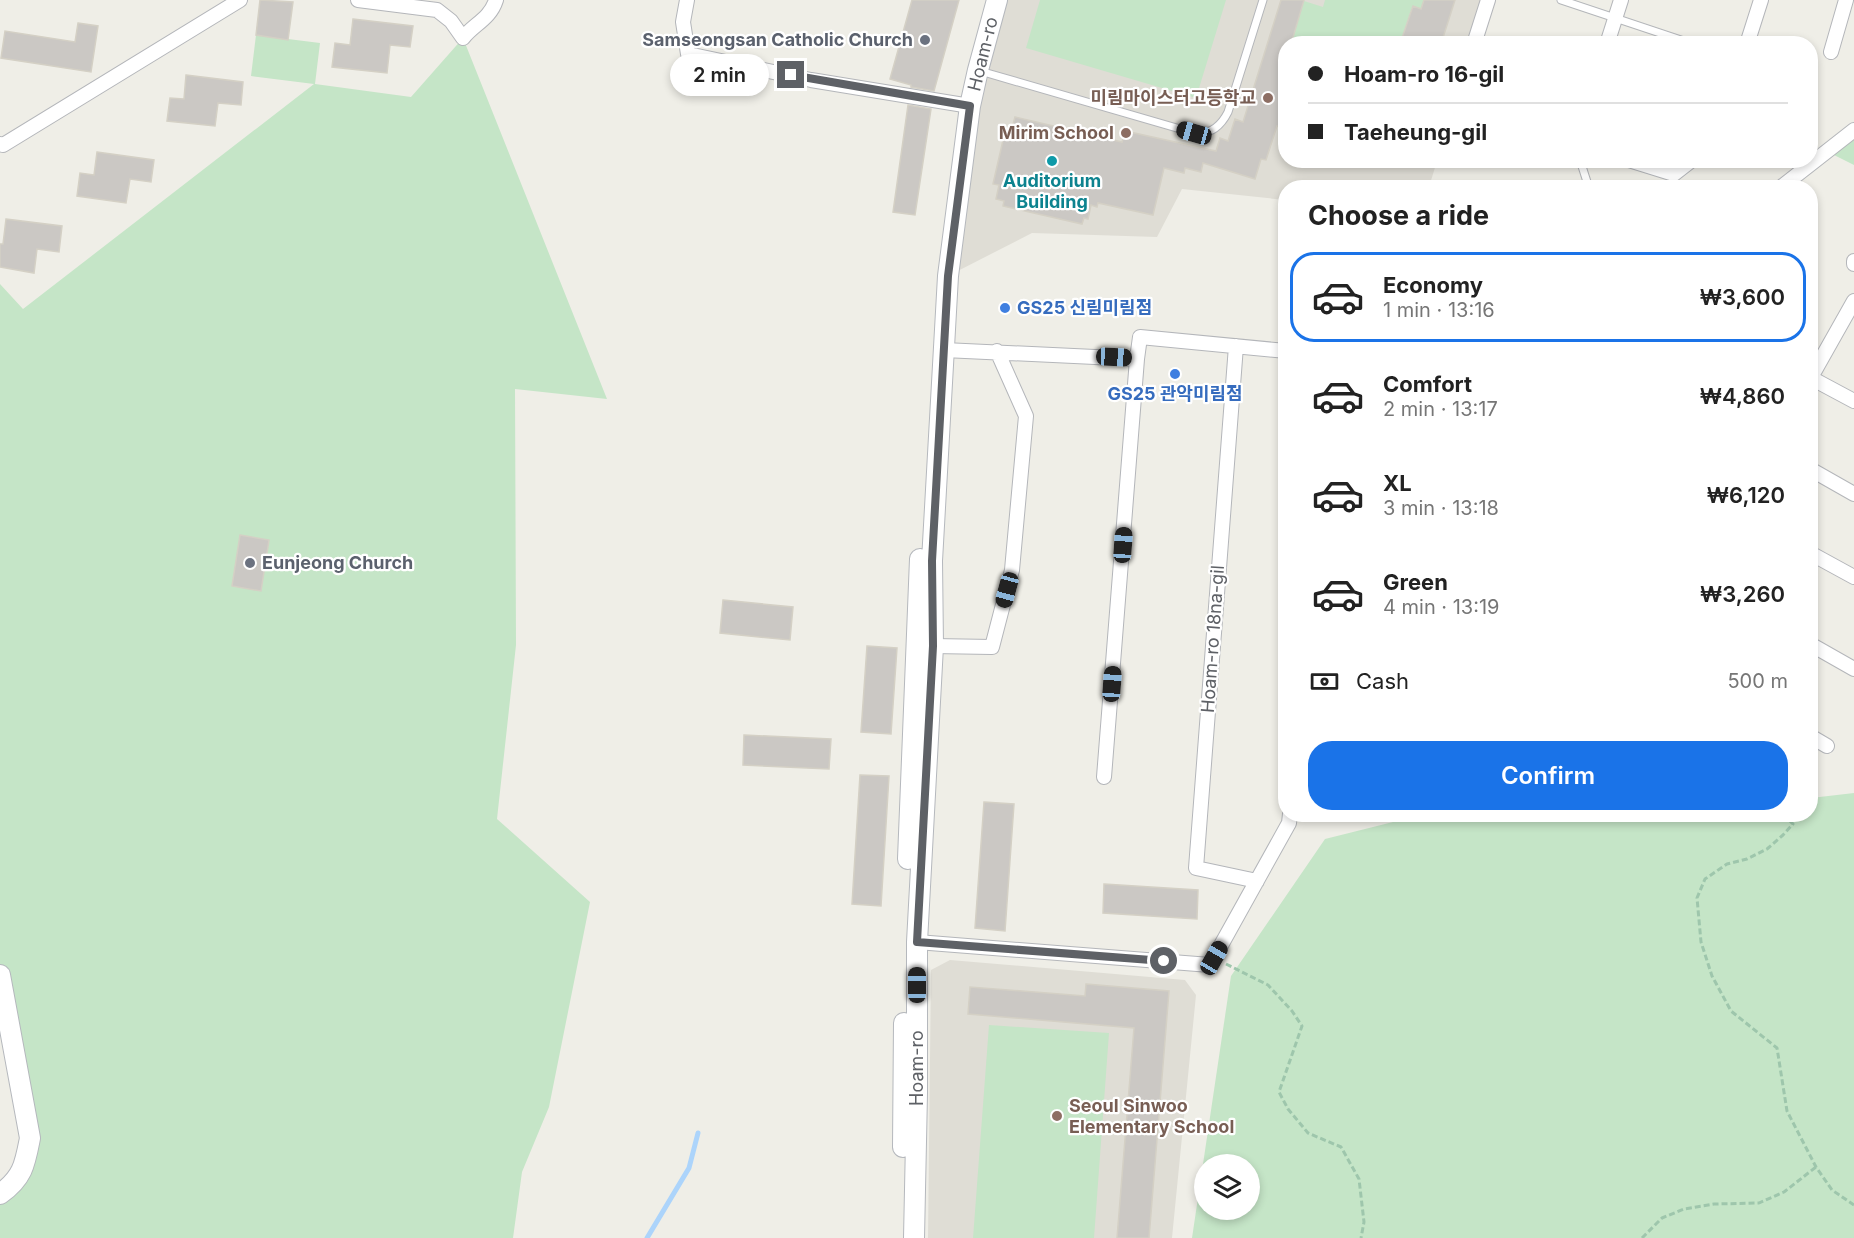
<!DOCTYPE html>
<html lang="en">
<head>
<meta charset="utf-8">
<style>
	body { margin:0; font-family:Inter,"Noto Sans KR",sans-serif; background:#f2f2f2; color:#222; height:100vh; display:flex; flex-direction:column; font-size:22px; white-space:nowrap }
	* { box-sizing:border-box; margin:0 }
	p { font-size:20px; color:#767676 }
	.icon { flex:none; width:33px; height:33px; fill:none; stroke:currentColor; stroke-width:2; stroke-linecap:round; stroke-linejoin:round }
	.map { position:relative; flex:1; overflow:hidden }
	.panel { position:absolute; left:1278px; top:180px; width:540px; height:642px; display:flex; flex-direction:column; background:#fff; border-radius:24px; box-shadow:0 3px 9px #0003 }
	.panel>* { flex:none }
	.banner { position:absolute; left:1278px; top:36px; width:540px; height:132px; border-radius:24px; box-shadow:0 3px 9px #0003; display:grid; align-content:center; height:132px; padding:0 30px; background:#fff }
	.fabs { position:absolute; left:1194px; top:1154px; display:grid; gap:12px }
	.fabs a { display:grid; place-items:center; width:66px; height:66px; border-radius:50%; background:#fff; box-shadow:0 3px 9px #0003; font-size:30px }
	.end { position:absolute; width:27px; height:27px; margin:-14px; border:8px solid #5e6166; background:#fff; box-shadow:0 0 0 3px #fff }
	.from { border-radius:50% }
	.bubble { position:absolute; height:42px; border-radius:21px; background:#fff; box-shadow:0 3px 9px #0003; font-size:20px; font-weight:600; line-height:42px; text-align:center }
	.car { position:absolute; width:18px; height:36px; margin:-18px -9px; border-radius:8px; box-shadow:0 0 4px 2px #0007; background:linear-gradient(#222 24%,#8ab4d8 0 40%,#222 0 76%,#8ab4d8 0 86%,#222 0) }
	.banner b { display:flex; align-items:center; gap:21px; height:57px; font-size:22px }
	.banner b+b { border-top:2px solid #e0e0e0 }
	.banner i { width:15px; height:15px; background:#222 }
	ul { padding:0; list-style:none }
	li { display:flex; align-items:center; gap:18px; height:90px; margin:0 12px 9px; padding:0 18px; border:3px solid transparent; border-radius:24px }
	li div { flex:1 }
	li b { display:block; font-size:22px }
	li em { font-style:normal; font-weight:600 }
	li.on { border-color:#1a73e8 }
	li>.icon { width:54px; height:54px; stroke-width:1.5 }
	h2 { padding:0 30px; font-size:27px; line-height:72px }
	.pay { display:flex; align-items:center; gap:15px; height:66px; padding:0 30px; font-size:22px }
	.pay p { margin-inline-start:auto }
	.cta { display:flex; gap:12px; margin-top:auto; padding:12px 30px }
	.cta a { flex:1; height:69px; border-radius:24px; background:#1a73e8; color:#fff; font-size:24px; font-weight:600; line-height:69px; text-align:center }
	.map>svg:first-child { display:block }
</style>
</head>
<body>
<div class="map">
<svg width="1854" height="1238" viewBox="0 0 1854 1238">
	<rect width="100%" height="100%" fill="#efeee7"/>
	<path fill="#dfddd5" d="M997,0H1488L1474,43L1286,44V160L1437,161L1429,187L1286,188L1285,200L1182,189L1157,237L1032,233L948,276Z
		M950,960L1185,980L1196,995L1172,1238H928L931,970Z"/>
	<path fill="#c5e5c7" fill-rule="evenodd" d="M1040,0H1226L1196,98L1026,48Z
		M1325,0H1424L1421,9L1412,7L1400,43L1291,44L1304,1L1323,7Z
		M256,35L320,43L315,84L411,97L463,38L607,399L515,389L516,645L497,819L590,902L549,1107L522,1172L513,1238H0V1194L26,1158L0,975V284L23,309L314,84L251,76Z
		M1854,130V165L1826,151Z
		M1854,793V1238H1192L1231,976L1325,839L1401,820L1402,815L1810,814L1811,798ZM1204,1164H1250V1209H1204Z
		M989,1025L1109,1033L1094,1238H973Z"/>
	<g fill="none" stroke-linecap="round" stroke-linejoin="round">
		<path stroke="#acd4fb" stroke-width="5" d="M647,1238L689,1168L698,1133"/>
	</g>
	<path fill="#cbc8c4" stroke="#d4d0c5" stroke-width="1.5" d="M260,0L293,2L288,40L256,35Z
		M912,0H959L934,91L911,87V85L890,79Z
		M1281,0H1304L1291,44H1286V60L1281,75L1286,77V129L1277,126L1266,160L1261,159L1255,179L1203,163L1201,172L1185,168L1184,173L1164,168L1153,215L1098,203L1097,207L1091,205L1088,219L1084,218L1082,224L1003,206L1004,201L996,199L999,185L993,184L1006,127L1012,128L1015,117L1122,142L1125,131L1216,151L1220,138L1228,141L1235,119L1243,122Z
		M1424,0H1455L1441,44H1400L1413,6L1421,9Z
		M353,19L413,26L410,47L390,45L387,73L332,67L335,43L350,45Z
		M78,23L98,26L91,72L1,58L5,31L75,42Z
		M186,75L243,82L241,105L218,103L215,126L167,121L170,98L184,99Z
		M908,105L931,109L915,215L893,212Z
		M97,152L154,160L151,182L130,179L126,203L77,196L80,173L94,175Z
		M6,219L62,226L59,252L37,249L34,273L0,267V244H3Z
		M240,535L269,540L261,591L232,586Z
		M723,600L793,607L790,640L720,633Z
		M867,646L897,648L891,734L861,732Z
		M744,735L831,739L829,769L743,765Z
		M860,775L889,776L881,906L852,904Z
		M984,802L1014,804L1005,931L975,928Z
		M1104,884L1198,890L1197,919L1103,913Z
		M1086,984L1169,991L1149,1238H1117L1134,1028L968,1014L970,987L1085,996Z"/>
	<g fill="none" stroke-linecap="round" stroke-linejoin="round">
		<defs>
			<path id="lane" d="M1561,0L1693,44
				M980,71L1194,133C1210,135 1221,126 1228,112L1263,0
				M1580,160L1589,188"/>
			<path id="street" d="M358,0L437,10L451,21L463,38C474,24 490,19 496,0
				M687,0L683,22L688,54L811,80L970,106
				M1474,44L1488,0
				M1607,44L1621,0
				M1747,44L1761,0
				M1831,52L1846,0
				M0,144L3,145L240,0
				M1629,160L1674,174L1692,160
				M1780,188L1854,130
				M1854,261V264
				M1236,346L1196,868L1257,881
				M944,350L1137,359L1140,337L1286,351
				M1811,378L1854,401
				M1810,379L1854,301
				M1810,469L1854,494
				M1810,553L1854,577
				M1810,644L1854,669
				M933,646L992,647L1012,570L1026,416L997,351
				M1810,736L1827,746
				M1104,777L1137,359
				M917,942L1210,965L1289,823L1290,814"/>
			<path id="secondary" d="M908,859L920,559
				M0,975L30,1138C25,1164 23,1178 0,1194
				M903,1147L904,1023
				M914,1238L917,1093V942L933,646L932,561L948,276L970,106L978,70L997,0"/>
		</defs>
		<use href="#lane" stroke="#b4b6ba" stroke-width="9"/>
		<use href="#street" stroke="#b4b6ba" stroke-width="16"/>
		<use href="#secondary" stroke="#b5b8bd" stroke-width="22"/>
		<path stroke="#9ec6ac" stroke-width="3" stroke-dasharray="6 3" stroke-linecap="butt" d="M1783,814L1793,824L1783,835L1767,849L1747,859L1727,864L1705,879L1697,898L1701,942L1712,976L1731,1011L1777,1048L1787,1111L1816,1167L1832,1190L1854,1205
			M1226,964L1268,985L1292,1011L1302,1026L1279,1092L1288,1109L1308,1133L1341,1147L1359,1179L1364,1222L1361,1238
			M1642,1238L1662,1218L1684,1209L1714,1204L1759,1203L1784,1192L1816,1167"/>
		<use href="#lane" stroke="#fff" stroke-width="7"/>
		<use href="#street" stroke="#fff" stroke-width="14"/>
		<use href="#secondary" stroke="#fff" stroke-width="20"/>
	</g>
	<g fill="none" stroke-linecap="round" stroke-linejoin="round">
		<path stroke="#5e6166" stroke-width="8" d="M791,75L970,106L948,276L932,561L933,646L917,942L1164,961"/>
	</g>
	<g fill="#6b7280" stroke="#fff" stroke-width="2">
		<circle cx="925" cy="40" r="6"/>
		<circle cx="250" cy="563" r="6"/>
	</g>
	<g fill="#8d6e63" stroke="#fff" stroke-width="2">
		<circle cx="1268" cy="98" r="6"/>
		<circle cx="1126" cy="133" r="6"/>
		<circle cx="1057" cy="1116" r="6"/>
	</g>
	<circle fill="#0f9aa8" stroke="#fff" stroke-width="2" cx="1052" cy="161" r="6"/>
	<g fill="#3f7fe0" stroke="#fff" stroke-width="2">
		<circle cx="1005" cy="308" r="6"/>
		<circle cx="1175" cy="374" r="6"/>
	</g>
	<g text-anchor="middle" stroke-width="4.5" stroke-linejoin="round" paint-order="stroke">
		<g font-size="18" font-weight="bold" fill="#5b616d" stroke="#fff" text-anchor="end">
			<text x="913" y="46">Samseongsan Catholic Church</text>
			<text x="262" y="569" text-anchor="start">Eunjeong Church</text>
		</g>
		<g font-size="18" fill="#5e6166" stroke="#fff">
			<text transform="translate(983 54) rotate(-76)" y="6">Hoam-ro</text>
			<text transform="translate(1213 639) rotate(-86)" y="6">Hoam-ro 18na-gil</text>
			<text transform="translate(917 1068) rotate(-90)" y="6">Hoam-ro</text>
		</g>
		<g font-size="18" font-weight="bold" fill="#785e54" stroke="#fff" text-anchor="end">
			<text x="1256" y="104">미림마이스터고등학교</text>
			<text x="1114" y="139">Mirim School</text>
			<text x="1069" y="1112" text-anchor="start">Seoul Sinwoo<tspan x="1069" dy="21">Elementary School</tspan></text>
		</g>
		<g font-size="18" font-weight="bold" fill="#0d838f" stroke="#fff">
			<text x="1052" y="187">Auditorium<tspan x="1052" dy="21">Building</tspan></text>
		</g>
		<g font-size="18" font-weight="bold" fill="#366cbe" stroke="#fff" text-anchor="start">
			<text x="1017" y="314">GS25 신림미림점</text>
			<text x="1175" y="400" text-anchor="middle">GS25 관악미림점</text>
		</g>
	</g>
</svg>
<div class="fabs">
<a><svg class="icon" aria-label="layers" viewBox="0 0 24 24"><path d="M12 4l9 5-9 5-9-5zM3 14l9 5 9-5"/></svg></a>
</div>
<i class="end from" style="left:1164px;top:961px"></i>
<i class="end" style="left:791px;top:75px"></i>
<div class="bubble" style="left:670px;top:54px;width:99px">2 min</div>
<i class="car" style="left:1194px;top:133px;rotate:286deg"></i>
<i class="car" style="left:1114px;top:357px;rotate:93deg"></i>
<i class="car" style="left:1123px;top:545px;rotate:4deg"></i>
<i class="car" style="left:1007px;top:590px;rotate:195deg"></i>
<i class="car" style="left:1112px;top:684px;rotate:4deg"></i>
<i class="car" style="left:1214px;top:958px;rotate:30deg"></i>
<i class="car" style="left:917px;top:985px;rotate:0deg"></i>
<div class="banner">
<b><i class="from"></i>Hoam-ro 16-gil</b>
<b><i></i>Taeheung-gil</b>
</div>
<section class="panel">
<h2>Choose a ride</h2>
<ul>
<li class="on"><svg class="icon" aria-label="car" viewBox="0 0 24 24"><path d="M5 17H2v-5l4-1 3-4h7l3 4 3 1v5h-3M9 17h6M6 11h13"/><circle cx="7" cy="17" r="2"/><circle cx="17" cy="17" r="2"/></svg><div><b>Economy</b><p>1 min · 13:16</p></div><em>₩3,600</em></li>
<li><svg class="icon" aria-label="car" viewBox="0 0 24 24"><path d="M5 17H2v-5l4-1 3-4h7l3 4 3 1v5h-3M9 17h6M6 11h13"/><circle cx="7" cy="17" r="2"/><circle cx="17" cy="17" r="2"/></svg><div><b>Comfort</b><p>2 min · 13:17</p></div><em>₩4,860</em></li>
<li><svg class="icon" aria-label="car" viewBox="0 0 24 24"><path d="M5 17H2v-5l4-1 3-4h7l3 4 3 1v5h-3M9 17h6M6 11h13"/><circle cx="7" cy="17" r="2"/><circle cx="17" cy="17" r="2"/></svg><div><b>XL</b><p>3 min · 13:18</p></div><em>₩6,120</em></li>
<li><svg class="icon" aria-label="car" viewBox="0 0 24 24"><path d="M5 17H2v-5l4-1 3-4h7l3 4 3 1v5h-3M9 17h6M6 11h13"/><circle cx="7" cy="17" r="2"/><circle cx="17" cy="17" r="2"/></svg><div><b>Green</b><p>4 min · 13:19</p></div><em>₩3,260</em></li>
</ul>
<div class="pay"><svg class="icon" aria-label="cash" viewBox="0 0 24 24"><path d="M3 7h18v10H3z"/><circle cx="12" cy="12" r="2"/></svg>Cash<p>500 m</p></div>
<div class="cta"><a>Confirm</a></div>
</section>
</div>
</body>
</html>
